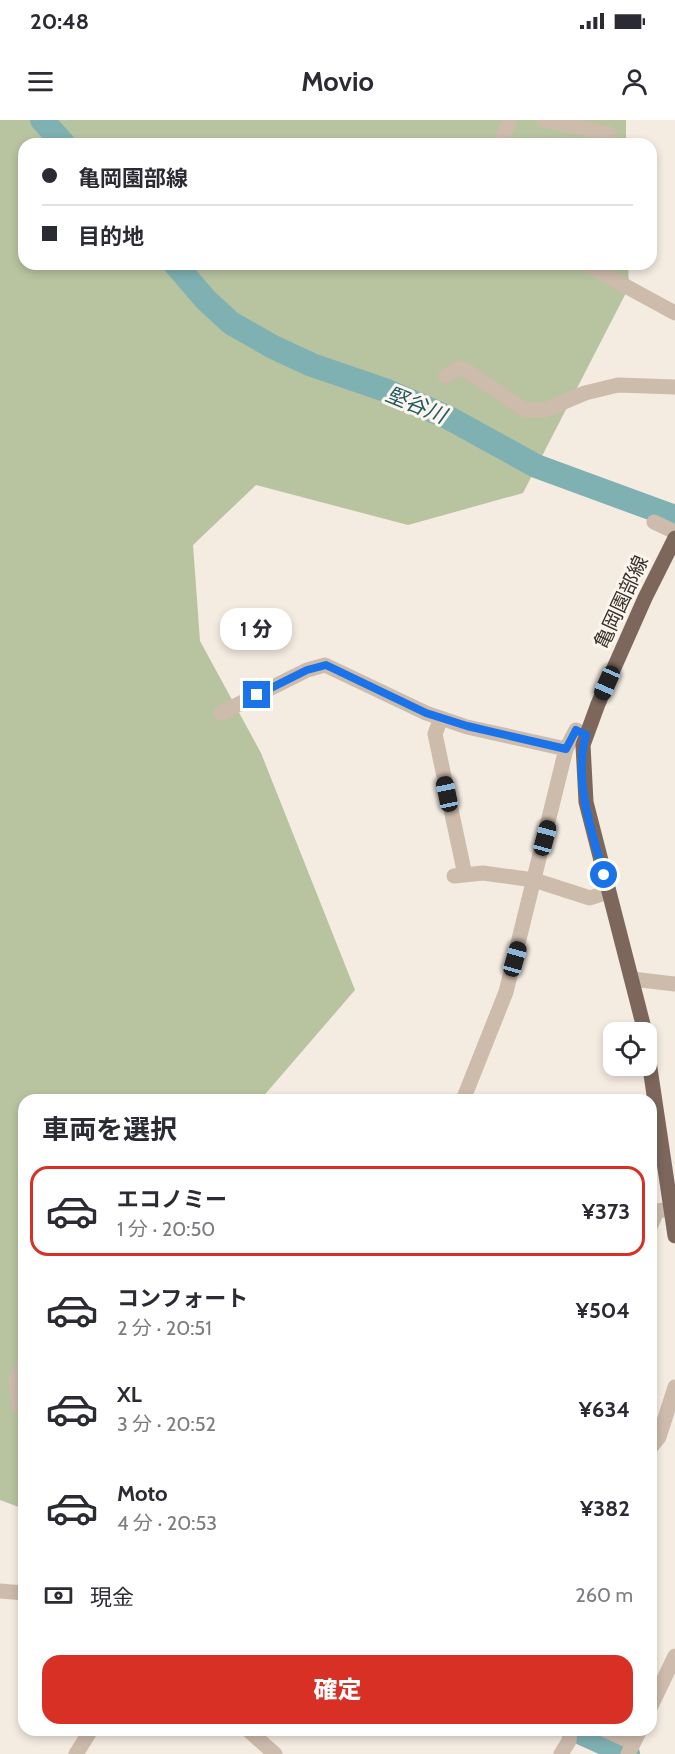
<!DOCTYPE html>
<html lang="ja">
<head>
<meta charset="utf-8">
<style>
	body { margin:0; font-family:Cabin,"Noto Sans JP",sans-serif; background:#f2f2f3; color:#2b2b33; height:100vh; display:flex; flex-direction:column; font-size:22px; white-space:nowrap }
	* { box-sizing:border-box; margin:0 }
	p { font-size:20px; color:#7c7c81 }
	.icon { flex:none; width:33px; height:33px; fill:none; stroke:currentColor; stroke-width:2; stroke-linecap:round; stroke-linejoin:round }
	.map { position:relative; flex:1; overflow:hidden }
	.side { position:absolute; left:18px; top:974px; width:639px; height:642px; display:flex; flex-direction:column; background:#fff; border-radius:18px; box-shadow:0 3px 9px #0003 }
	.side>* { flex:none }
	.hud { position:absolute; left:18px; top:18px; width:639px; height:132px; border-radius:18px; box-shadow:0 3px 9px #0003; display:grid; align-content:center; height:132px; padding:0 24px; background:#fff }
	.tools { position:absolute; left:603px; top:902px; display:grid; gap:12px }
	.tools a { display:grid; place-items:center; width:54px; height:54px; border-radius:12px; background:#fff; box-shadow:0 3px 9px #0003; font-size:30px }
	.end { position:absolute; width:27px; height:27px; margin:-14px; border:8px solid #1a73e8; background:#fff; box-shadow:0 0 0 3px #fff }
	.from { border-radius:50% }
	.bubble { position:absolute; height:42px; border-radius:18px; background:#fff; box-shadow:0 3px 9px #0003; font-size:20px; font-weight:800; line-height:42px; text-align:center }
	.car { position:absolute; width:18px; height:36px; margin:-18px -9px; border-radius:8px; box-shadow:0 0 4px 2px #0007; background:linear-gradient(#222 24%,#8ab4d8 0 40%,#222 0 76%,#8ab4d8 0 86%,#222 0) }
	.hud b { display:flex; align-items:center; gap:21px; height:57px; font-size:22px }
	.hud b+b { border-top:2px solid #e1e1e2 }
	.hud i { width:15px; height:15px; background:#2b2b33 }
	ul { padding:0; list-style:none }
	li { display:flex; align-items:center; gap:18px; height:90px; margin:0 12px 9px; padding:0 12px; border:3px solid transparent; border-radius:18px }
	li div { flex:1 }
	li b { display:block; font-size:22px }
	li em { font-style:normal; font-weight:800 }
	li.active { border-color:#d93025 }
	li>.icon { width:54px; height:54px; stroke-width:1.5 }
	h2 { padding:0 24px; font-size:27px; line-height:72px }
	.pay { display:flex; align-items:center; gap:15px; height:66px; padding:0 24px; font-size:22px }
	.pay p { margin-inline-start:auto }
	.primary-button { display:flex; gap:12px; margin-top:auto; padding:12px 24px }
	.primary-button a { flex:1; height:69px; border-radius:18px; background:#d93025; color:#fff; font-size:24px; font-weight:800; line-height:69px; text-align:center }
	.status { display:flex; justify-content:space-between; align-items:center; height:42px; padding:0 30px; background:#fff; direction:ltr }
	.status svg { height:16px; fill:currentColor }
	header { display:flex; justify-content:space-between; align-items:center; height:78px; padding:0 24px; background:#fff; font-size:27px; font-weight:800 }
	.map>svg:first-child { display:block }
</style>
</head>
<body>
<div class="status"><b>20:48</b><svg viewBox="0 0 49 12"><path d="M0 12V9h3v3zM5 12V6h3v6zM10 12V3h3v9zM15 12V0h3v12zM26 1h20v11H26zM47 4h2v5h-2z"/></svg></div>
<header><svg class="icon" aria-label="menu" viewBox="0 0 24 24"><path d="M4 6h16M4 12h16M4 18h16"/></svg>Movio<svg class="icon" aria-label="person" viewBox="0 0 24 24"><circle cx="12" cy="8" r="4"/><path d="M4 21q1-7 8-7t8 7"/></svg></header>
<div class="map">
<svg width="675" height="1634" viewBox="0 0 675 1634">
	<rect width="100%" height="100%" fill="#f4ebe1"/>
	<path fill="#b8c4a0" d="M0,0H626V24H24V144H628L629,167L523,373L408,405L256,365L193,425L200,521L261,633L355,870L261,979L24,980V1389L0,1380Z"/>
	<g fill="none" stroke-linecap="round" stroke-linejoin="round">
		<path stroke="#7fb0b2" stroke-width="24" d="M42,0L64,24
			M175,144L206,180L231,203L273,227L312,245L385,270L449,298L536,346L675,397
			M575,1610L628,1634"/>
		<path stroke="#cdbbac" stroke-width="15" d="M544,0L609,14
			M500,24L510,0
			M585,144L675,193
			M446,256L458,248L464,249L525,290H545L585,273L618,265L675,267
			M654,402L675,412
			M221,593L307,550L325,545L426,593L467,607L566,629
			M441,598L435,614L465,755
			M454,756L483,753L534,760L590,778L608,772
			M632,859L675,864
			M463,980L506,872L566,629L576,610L586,615
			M651,1105L657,1091L671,1089
			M24,1244L16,1259L19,1287L24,1290
			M651,1327L659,1317L675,1267
			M0,1471L24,1473
			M651,1586L675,1536
			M248,1610L275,1634
			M605,1610L633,1623
			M76,1634L91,1610
			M561,1634L569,1621L570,1610
			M628,1634L640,1610"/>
		<path stroke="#7d675c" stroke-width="15" d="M645,912L586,682L583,625L598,584L645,478L675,418
			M646,921L675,1116"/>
	</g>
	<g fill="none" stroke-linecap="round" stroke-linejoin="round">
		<path stroke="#1a73e8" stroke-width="8" d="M257,575L307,550L326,545L426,593L467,606L566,629L576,610L586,615C573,659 592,713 604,755"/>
	</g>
	<g text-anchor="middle" stroke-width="6" stroke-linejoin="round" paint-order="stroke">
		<g font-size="20" fill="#3b302b" stroke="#fbf5ee">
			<text transform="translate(621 482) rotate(-65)" y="7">亀岡園部線</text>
		</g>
		<g font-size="21" font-style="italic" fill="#1f5a5e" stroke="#fbf5ee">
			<text transform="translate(416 285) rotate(22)" y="7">堅谷川</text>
		</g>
	</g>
</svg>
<div class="tools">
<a><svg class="icon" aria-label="locate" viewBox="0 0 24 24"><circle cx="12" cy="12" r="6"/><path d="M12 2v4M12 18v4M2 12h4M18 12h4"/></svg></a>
</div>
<i class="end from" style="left:604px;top:755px"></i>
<i class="end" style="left:257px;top:575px"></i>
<div class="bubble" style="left:220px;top:488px;width:72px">1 分</div>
<i class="car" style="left:607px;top:563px;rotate:204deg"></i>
<i class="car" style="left:447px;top:674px;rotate:348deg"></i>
<i class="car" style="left:545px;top:718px;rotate:15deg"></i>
<i class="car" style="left:515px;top:839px;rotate:16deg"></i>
<div class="hud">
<b><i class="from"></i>亀岡園部線</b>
<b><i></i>目的地</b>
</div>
<section class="side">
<h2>車両を選択</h2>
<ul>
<li class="active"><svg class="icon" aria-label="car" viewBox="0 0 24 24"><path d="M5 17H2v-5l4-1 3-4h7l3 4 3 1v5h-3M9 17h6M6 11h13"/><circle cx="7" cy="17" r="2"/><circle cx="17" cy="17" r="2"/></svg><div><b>エコノミー</b><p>1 分 · 20:50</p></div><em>¥373</em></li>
<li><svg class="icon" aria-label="car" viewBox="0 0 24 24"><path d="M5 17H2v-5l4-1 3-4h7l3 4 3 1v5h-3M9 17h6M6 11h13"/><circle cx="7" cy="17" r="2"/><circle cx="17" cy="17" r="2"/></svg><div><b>コンフォート</b><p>2 分 · 20:51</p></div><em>¥504</em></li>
<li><svg class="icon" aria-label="car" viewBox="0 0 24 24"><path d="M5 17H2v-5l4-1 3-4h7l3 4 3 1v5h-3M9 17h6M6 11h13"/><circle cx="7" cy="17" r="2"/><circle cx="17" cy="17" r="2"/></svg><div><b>XL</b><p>3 分 · 20:52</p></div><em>¥634</em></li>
<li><svg class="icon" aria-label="car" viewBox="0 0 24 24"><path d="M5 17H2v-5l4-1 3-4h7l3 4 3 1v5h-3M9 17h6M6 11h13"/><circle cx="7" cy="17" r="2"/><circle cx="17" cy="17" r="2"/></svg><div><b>Moto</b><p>4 分 · 20:53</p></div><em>¥382</em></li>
</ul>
<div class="pay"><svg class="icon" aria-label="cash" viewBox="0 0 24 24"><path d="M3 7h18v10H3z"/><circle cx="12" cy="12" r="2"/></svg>現金<p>260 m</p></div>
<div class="primary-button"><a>確定</a></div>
</section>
</div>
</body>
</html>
